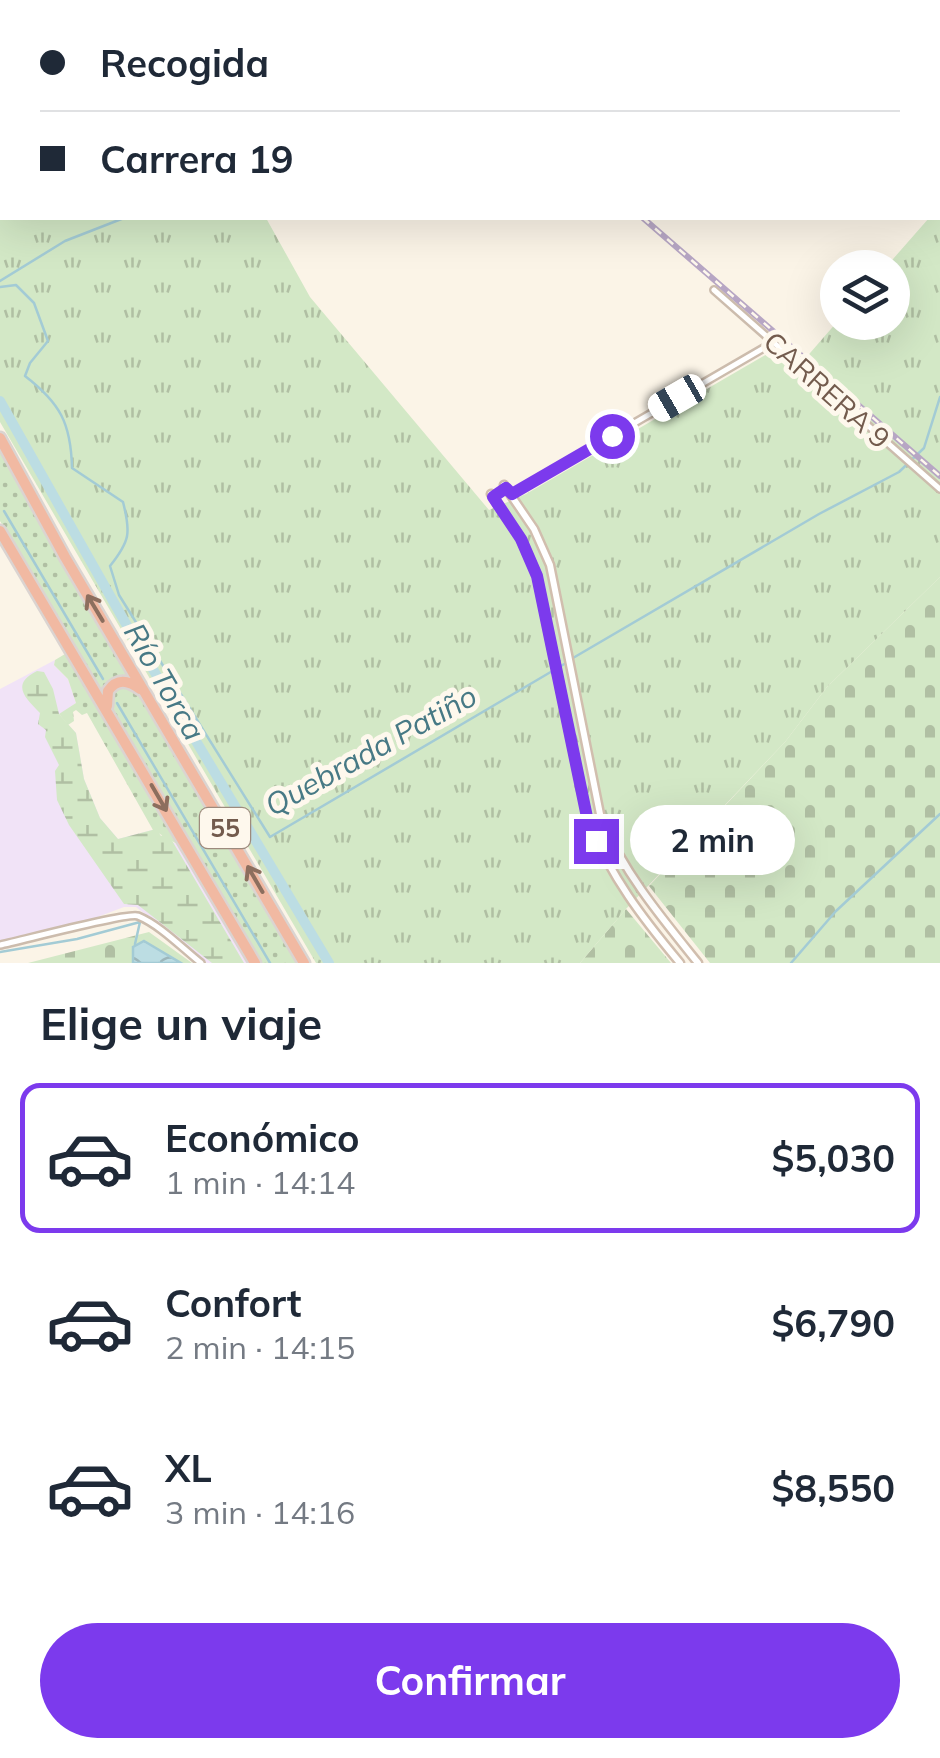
<!DOCTYPE html>
<html lang="es">
<head>
<meta charset="utf-8">
<style>
	body { margin:0; font-family:Mulish,sans-serif; background:#f2f2f3; color:#1f2937; height:100vh; display:flex; flex-direction:column; font-size:38px; white-space:nowrap }
	* { box-sizing:border-box; margin:0 }
	p { font-size:32px; color:#747a83 }
	.icon { flex:none; width:55px; height:55px; fill:none; stroke:currentColor; stroke-width:2; stroke-linecap:round; stroke-linejoin:round }
	.map { position:relative; height:963px; overflow:hidden }
	.drawer { display:flex; flex-direction:column; background:#fff; flex:1 }
	.drawer>* { flex:none }
	.banner { position:absolute; left:0px; top:0px; width:940px; height:220px; box-shadow:0 10px 40px #0002; display:grid; align-content:center; height:220px; padding:0 40px; background:#fff }
	.buttons { position:absolute; left:820px; top:250px; display:grid; gap:20px }
	.buttons a { display:grid; place-items:center; width:90px; height:90px; border-radius:50%; background:#fff; box-shadow:0 10px 40px #0002; font-size:50px }
	.end { position:absolute; width:45px; height:45px; margin:-22px; border:12px solid #7c3aed; background:#fff; box-shadow:0 0 0 5px #fff }
	.from { border-radius:50% }
	.bubble { position:absolute; height:70px; border-radius:35px; background:#fff; box-shadow:0 10px 40px #0002; font-size:32px; font-weight:700; line-height:70px; text-align:center }
	.car { position:absolute; width:30px; height:60px; margin:-30px -15px; border-radius:12px; box-shadow:0 0 8px 2px #0007; background:linear-gradient(#fff 24%,#345 0 40%,#fff 0 76%,#345 0 86%,#fff 0) }
	.banner b { display:flex; align-items:center; gap:35px; height:95px; font-size:38px }
	.banner b+b { border-top:2px solid #e0e1e3 }
	.banner i { width:25px; height:25px; background:#1f2937 }
	ul { padding:0; list-style:none }
	li { display:flex; align-items:center; gap:30px; height:150px; margin:0 20px 15px; padding:0 20px; border:5px solid transparent; border-radius:20px }
	li div { flex:1 }
	li b { display:block; font-size:38px }
	li em { font-style:normal; font-weight:700 }
	li.active { border-color:#7c3aed }
	li>.icon { width:90px; height:90px; stroke-width:1.5 }
	h2 { padding:0 40px; font-size:45px; line-height:120px }
	.button { display:flex; gap:20px; margin-top:auto; padding:20px 40px }
	.button a { flex:1; height:115px; border-radius:60px; background:#7c3aed; color:#fff; font-size:40px; font-weight:700; line-height:115px; text-align:center }
	.map>svg:first-child { display:block }
</style>
</head>
<body>
<div class="map">
<svg width="940" height="963" viewBox="0 0 940 963">
	<defs>
		<pattern id="grass-dots" width="8" height="8" patternUnits="userSpaceOnUse" patternTransform="scale(2.5)"><rect width="8" height="8" fill="#d3e8c6"/><path d="M2 2h.1M6 6h.1" fill="none" stroke="#b0bfa3" stroke-width="1.8" stroke-linecap="round"/></pattern>
		<pattern id="wetland-marsh" width="20" height="14" patternUnits="userSpaceOnUse" patternTransform="scale(2.5)"><rect width="20" height="14" fill="#d3e8c6"/><path d="M1 5h8M5 5V1M11 12h8M15 12V8" fill="none" stroke="#b0bfa3"/></pattern>
		<pattern id="cemetery-stones" width="16" height="16" patternUnits="userSpaceOnUse" patternTransform="scale(2.5)"><rect width="16" height="16" fill="#d3e8c6"/><path d="M2 7V4a2 2 0 0 1 4 0v3zM10 15v-3a2 2 0 0 1 4 0v3z" fill="#b0bfa3"/></pattern>
		<pattern id="park-tufts" width="24" height="20" patternUnits="userSpaceOnUse" patternTransform="scale(2.5)"><rect width="24" height="20" fill="#d3e8c6"/><path d="M3 7l-1-3M5 7V3M7 7l1-3M15 17l-1-3M17 17v-4M19 17l1-3" fill="none" stroke="#b0bfa3"/></pattern>
		<pattern id="water-waves" width="16" height="10" patternUnits="userSpaceOnUse" patternTransform="scale(2.5)"><rect width="16" height="10" fill="#bcdde3"/><path d="M0 5q4-4 8 0t8 0" fill="none" stroke="#9db6ba"/></pattern>
	</defs>
	<rect width="100%" height="100%" fill="#fbf4e7"/>
	<path fill="#f1e3f7" d="M609,0H814L607,2Z
		M55,660L54,665L68,679L76,703L59,715L76,733L84,779L100,818L118,839L156,829L162,838L177,844L247,963H207L136,907H124L87,921L0,943V689Z"/>
	<path fill="url(#grass-dots)" d="M0,449L49,540L134,679L104,696L0,521Z
		M65,654L177,844L153,830L87,713L82,715L76,710L73,712L74,721L68,725L59,714L76,703L68,679L54,665L55,660Z
		M121,683L134,689L140,698L299,963H259L114,713L109,701L110,692Z"/>
	<path fill="url(#wetland-marsh)" d="M37,671L44,672L53,689L59,714L76,733L84,779L100,818L118,839L156,829L161,836L167,832L244,963H212L138,905L124,904L69,825L57,800L55,771L59,765L45,737L46,730L38,724L40,713C24,697 11,684 37,671Z"/>
	<path fill="url(#cemetery-stones)" d="M940,577V963H710L649,886L785,742L827,687Z
		M626,909L671,963H580Z
		M149,932L192,963H28Z"/>
	<path fill="url(#park-tufts)" d="M0,0L143,2H2V218H266L310,297L489,510L526,494L774,350L797,368L837,322H892V268L886,267L929,218H938L940,206V577L827,687L785,742L626,909L580,963H316L0,422Z"/>
	<path fill="url(#water-waves)" stroke="#a3cbd5" stroke-width="2.5" d="M144,941L181,963H133V947Z"/>
	<g fill="none" stroke-linecap="round" stroke-linejoin="round">
		<path stroke="#a3cbd5" stroke-width="2.5" d="M347,2V0
			M835,2L838,0
			M0,281L65,241L124,218
			M0,287L16,285L34,303L48,341L30,363L25,376C60,403 71,423 72,468L123,502C131,533 130,541 110,566L119,595L270,837L566,663
			M4,511L103,679
			M573,658L819,514L899,472L924,448L940,397
			M117,703L270,963
			M0,952L77,939L140,922L135,944
			M791,963L836,911L940,814"/>
		<path stroke="#bcdde3" stroke-width="10" d="M0,401L130,631L329,963"/>
		<defs>
			<path id="street" d="M714,290L940,489
				M512,494L774,342
				M0,945C20,941 128,912 138,916C160,925 182,948 201,963"/>
			<path id="secondary" d="M504,485L534,529L550,565L601,819C625,874 661,917 698,963
				M491,494L521,539L537,576L588,822C613,879 640,915 680,963"/>
			<path id="primary" d="M902,0L903,2
				M938,72L940,75"/>
			<path id="highway" d="M0,438L65,557L304,963
				M0,531L255,963
				M107,706L108,691C117,678 128,680 140,689"/>
		</defs>
		<use href="#street" stroke="#ccbcad" stroke-width="10"/>
		<use href="#secondary" stroke="#d1beae" stroke-width="11"/>
		<use href="#primary" stroke="#dbd4d1" stroke-width="12"/>
		<use href="#highway" stroke="#dbd4d1" stroke-width="15"/>
		<use href="#street" stroke="#fff" stroke-width="5"/>
		<use href="#secondary" stroke="#fff" stroke-width="6"/>
		<use href="#primary" stroke="#f5d9a3" stroke-width="8"/>
		<use href="#highway" stroke="#f1b9a2" stroke-width="10"/>
		<defs>
			<path id="rail" d="M397,0L400,2
				M643,218L940,476"/>
		</defs>
		<use href="#rail" stroke="#b7a6c4" stroke-width="6"/>
		<use href="#rail" stroke="#fef8ed" stroke-width="2.5" stroke-dasharray="8" stroke-linecap="butt"/>
	</g>
	<defs><path id="oneway-shaft" d="M-6 0H5M1.5-3L5.5 0L1.5 3" fill="none" stroke-width="1.6" stroke-linecap="round" stroke-linejoin="round" transform="scale(2.5)"/></defs>
	<g stroke="#8c6e5e">
		<use href="#oneway-shaft" transform="translate(95 608) rotate(-121)"/>
		<use href="#oneway-shaft" transform="translate(159 798) rotate(60)"/>
		<use href="#oneway-shaft" transform="translate(255 879) rotate(-120)"/>
	</g>
	<g fill="none" stroke-linecap="round" stroke-linejoin="round">
		<path stroke="#7c3aed" stroke-width="12" d="M596,841L588,822L537,576L521,539L493,497L506,488L512,494L612,436"/>
	</g>
	<g text-anchor="middle" stroke-width="10" stroke-linejoin="round" paint-order="stroke">
		<rect fill="#fef8ed" stroke="#9d8a7d" stroke-width="2.5" x="200" y="808" width="50" height="40" rx="8"/>
		<g font-size="25" font-weight="bold" fill="#735b4d">
			<text x="225" y="837">55</text>
		</g>
		<g font-size="28" fill="#735b4d" stroke="#fef8ed">
			<text transform="translate(827 390) rotate(42)" y="10">CARRERA 9</text>
		</g>
		<g font-size="30" font-style="italic" fill="#477985" stroke="#fef8ed">
			<text transform="translate(164 682) rotate(60)" y="10">Río Torca</text>
			<text transform="translate(371 751) rotate(-29)" y="10">Quebrada Patiño</text>
		</g>
	</g>
</svg>
<div class="buttons">
<a><svg class="icon" aria-label="layers" viewBox="0 0 24 24"><path d="M12 4l9 5-9 5-9-5zM3 14l9 5 9-5"/></svg></a>
</div>
<i class="end from" style="left:612px;top:436px"></i>
<i class="end" style="left:596px;top:841px"></i>
<div class="bubble" style="left:630px;top:805px;width:165px">2 min</div>
<i class="car" style="left:677px;top:398px;rotate:240deg"></i>
<div class="banner">
<b><i class="from"></i>Recogida</b>
<b><i></i>Carrera 19</b>
</div>
</div>
<section class="drawer">
<h2>Elige un viaje</h2>
<ul>
<li class="active"><svg class="icon" aria-label="car" viewBox="0 0 24 24"><path d="M5 17H2v-5l4-1 3-4h7l3 4 3 1v5h-3M9 17h6M6 11h13"/><circle cx="7" cy="17" r="2"/><circle cx="17" cy="17" r="2"/></svg><div><b>Económico</b><p>1 min · 14:14</p></div><em>$5,030</em></li>
<li><svg class="icon" aria-label="car" viewBox="0 0 24 24"><path d="M5 17H2v-5l4-1 3-4h7l3 4 3 1v5h-3M9 17h6M6 11h13"/><circle cx="7" cy="17" r="2"/><circle cx="17" cy="17" r="2"/></svg><div><b>Confort</b><p>2 min · 14:15</p></div><em>$6,790</em></li>
<li><svg class="icon" aria-label="car" viewBox="0 0 24 24"><path d="M5 17H2v-5l4-1 3-4h7l3 4 3 1v5h-3M9 17h6M6 11h13"/><circle cx="7" cy="17" r="2"/><circle cx="17" cy="17" r="2"/></svg><div><b>XL</b><p>3 min · 14:16</p></div><em>$8,550</em></li>
</ul>
<div class="button"><a>Confirmar</a></div>
</section>
</body>
</html>
